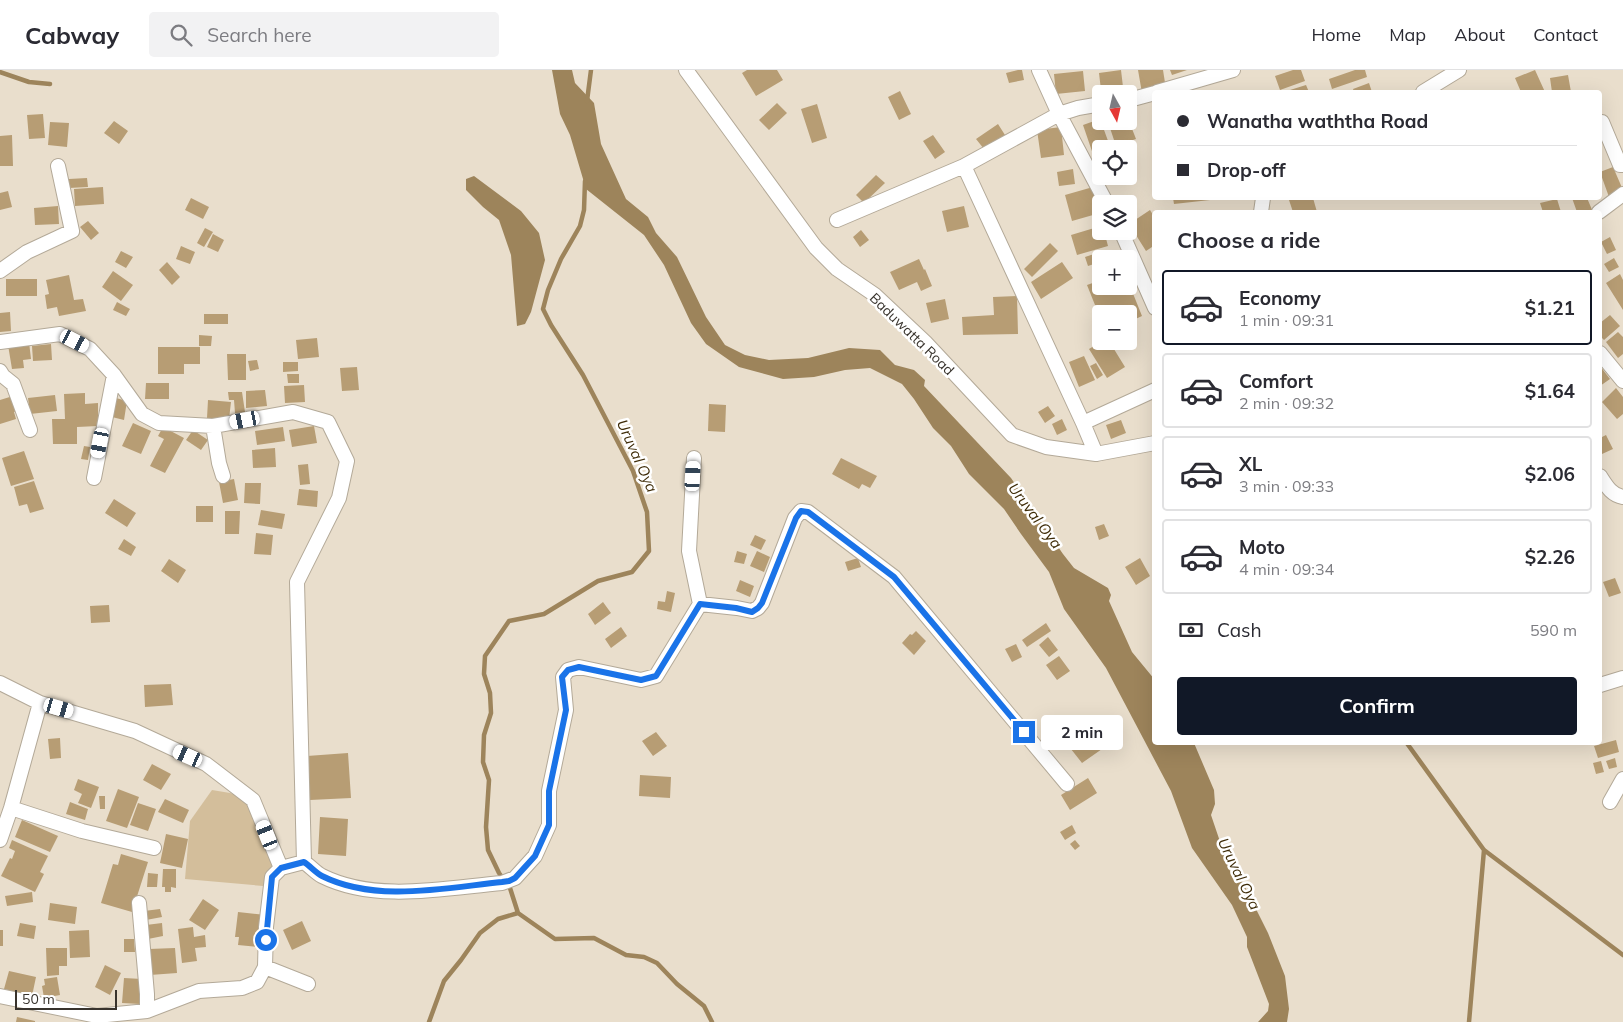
<!DOCTYPE html>
<html lang="en">
<head>
<meta charset="utf-8">
<style>
	body { margin:0; font-family:Mulish,sans-serif; background:#f2f2f3; color:#2b2b33; height:100vh; display:flex; flex-direction:column; font-size:19px; white-space:nowrap }
	* { box-sizing:border-box; margin:0 }
	p { font-size:16px; color:#7c7c81 }
	.icon { flex:none; width:28px; height:28px; fill:none; stroke:currentColor; stroke-width:2; stroke-linecap:round; stroke-linejoin:round }
	.map { position:relative; flex:1; overflow:hidden }
	.panel { position:absolute; left:1152px; top:140px; width:450px; height:535px; display:flex; flex-direction:column; background:#fff; border-radius:5px; box-shadow:0 5px 20px #0002 }
	.panel>* { flex:none }
	.banner { position:absolute; left:1152px; top:20px; width:450px; height:110px; border-radius:5px; box-shadow:0 5px 20px #0002; display:grid; align-content:center; height:110px; padding:0 25px; background:#fff }
	.needle { width:32px; rotate:172deg }
	.fabs { position:absolute; left:1092px; top:15px; display:grid; gap:10px }
	.fabs a { display:grid; place-items:center; width:45px; height:45px; border-radius:5px; background:#fff; box-shadow:0 5px 20px #0002; font-size:25px }
	.scale { position:absolute; left:15px; bottom:12px; width:102px; box-sizing:border-box; padding-left:5px; border:2px solid #38332d; border-top:0; font-size:14px; line-height:18px; white-space:nowrap; color:#38332d; -webkit-text-stroke:4px #fff; paint-order:stroke }
	.end { position:absolute; width:22px; height:22px; margin:-11px; border:6px solid #1a73e8; background:#fff; box-shadow:0 0 0 2px #fff }
	.from { border-radius:50% }
	.bubble { position:absolute; height:35px; border-radius:5px; background:#fff; box-shadow:0 5px 20px #0002; font-size:16px; font-weight:700; line-height:35px; text-align:center }
	.car { position:absolute; width:15px; height:30px; margin:-15px -8px; border-radius:6px; box-shadow:0 0 4px 1px #0007; background:linear-gradient(#fff 24%,#345 0 40%,#fff 0 76%,#345 0 86%,#fff 0) }
	.banner b { display:flex; align-items:center; gap:18px; height:48px; font-size:19px }
	.banner b+b { border-top:1px solid #e1e1e2 }
	.banner i { width:12px; height:12px; background:#2b2b33 }
	ul { padding:0; list-style:none }
	li { display:flex; align-items:center; gap:15px; height:75px; margin:0 10px 8px; padding:0 15px; border:2px solid #e1e1e2; border-radius:5px }
	li div { flex:1 }
	li b { display:block; font-size:19px }
	li em { font-style:normal; font-weight:700 }
	li.active { border-color:#111827 }
	li>.icon { width:45px; height:45px; stroke-width:1.5 }
	h2 { padding:0 25px; font-size:22px; line-height:60px }
	.pay { display:flex; align-items:center; gap:12px; height:55px; padding:0 25px; font-size:19px }
	.pay p { margin-inline-start:auto }
	.action { display:flex; gap:10px; margin-top:auto; padding:10px 25px }
	.action a { flex:1; height:58px; border-radius:5px; background:#111827; color:#fff; font-size:20px; font-weight:700; line-height:58px; text-align:center }
	header { display:flex; align-items:center; gap:30px; box-sizing:border-box; height:70px; padding:0 25px; background:#fff; border-bottom:1px solid #e1e1e2 }
	header strong { font-size:24px }
	nav { display:flex; gap:28px; margin-inline-start:auto; font-size:18px }
	.search { width:350px; height:45px; background:#f2f2f3; display:flex; align-items:center; gap:12px; box-sizing:border-box; padding:0 18px; border-radius:5px; color:#7c7c81; font-size:19px }
	.map>svg:first-child { display:block }
</style>
</head>
<body>
<header>
<strong>Cabway</strong>
<div class="search"><svg class="icon" aria-label="search" viewBox="0 0 24 24"><circle cx="10" cy="10" r="6"/><path d="M15 15l6 6"/></svg>Search here</div>
<nav><a>Home</a><a>Map</a><a>About</a><a>Contact</a></nav>
</header>
<div class="map">
<svg width="1623" height="952" viewBox="0 0 1623 952">
	<rect width="100%" height="100%" fill="#e9decc"/>
	<path fill="#d3be9b" d="M212,720L230,723L253,730L281,798L263,816L185,809L190,751Z"/>
	<path fill="#9d845b" d="M552,0H572L575,13L594,33L601,74L626,129L648,147L656,163L677,187L706,247L725,275L745,285L769,290L808,288L849,278L880,280L895,295L914,300L925,310L924,316L1011,408L1063,484L1074,498L1108,518L1111,525L1109,531L1132,582L1155,610V672L1194,673L1214,720L1215,734L1211,745L1231,804L1241,809L1268,863L1285,906L1289,939L1287,952H1258L1268,941L1269,934L1247,877V867L1232,835L1192,778L1171,721L1106,598L1064,539L1049,502L1021,464L1004,439L969,404L951,376L933,358L914,329L902,314L870,298L845,300L814,307L783,309L739,297L706,274L691,253L664,195L644,165L586,119L570,65L560,44Z
		M474,106L521,141L539,163L545,190L531,242L525,254L517,256L511,185L499,150L483,137L466,120V109Z"/>
	<g fill="none" stroke-linecap="round" stroke-linejoin="round">
		<path stroke="#9d845b" stroke-width="4.5" d="M0,2L29,12L50,14
			M587,31L591,0
			M1406,672L1484,780L1623,885
			M518,843L555,869L594,868L626,885L644,887L657,893L677,914L704,936L712,952
			M429,952L444,911L461,890L480,863L498,849L518,843L510,818L499,803L488,780L486,757L489,710L483,692L484,665L491,643L490,623L484,604L485,586L509,551L544,544L598,511L632,502L649,481L647,442L633,401L583,305L551,255L543,239L548,220L561,189L580,156L584,140L585,111
			M1469,952L1484,780"/>
	</g>
	<path fill="#b79d74" d="M747,0H777L783,10L756,26L742,3Z
		M1018,0H1022L1024,10L1009,13L1006,3Z
		M1121,0L1123,17L1101,20L1099,3Z
		M1138,0H1163L1166,19L1142,23Z
		M1170,0H1187L1172,5Z
		M1293,0H1301L1305,11L1280,20L1275,6Z
		M1355,0H1365L1367,7L1332,19L1329,9Z
		M1535,0L1545,22H1521L1515,8Z
		M1083,1L1085,21L1056,24L1054,4Z
		M1568,5L1571,22H1552L1550,8Z
		M1369,13L1372,22H1354L1353,19Z
		M1306,15L1309,22H1291L1290,20Z
		M900,21L911,44L899,50L888,27Z
		M777,33L787,43L769,60L759,50Z
		M817,34L827,68L812,73L801,39Z
		M43,44L45,68L29,69L27,45Z
		M1100,49L1111,79H1101V87L1095,90L1083,55Z
		M114,51L128,61L119,74L104,63Z
		M1129,51L1136,69L1116,76L1108,52Z
		M50,52L69,53L67,77L48,75Z
		M998,54L1005,65L984,79L976,69Z
		M1061,57L1064,85L1041,88L1037,60Z
		M12,65L13,96H0V66Z
		M933,65L945,82L935,89L923,71Z
		M1613,97L1623,120L1609,127L1600,102Z
		M1073,99L1075,114L1059,116L1057,102Z
		M876,105L885,113L864,133L856,125Z
		M87,108L88,117L69,118V109Z
		M103,117L104,134L75,136L74,119Z
		M1093,117L1100,143L1072,151L1065,125Z
		M8,121L12,137L0,140V123Z
		M191,128L209,137L203,149L185,140Z
		M1173,128H1218L1219,129L1174,134Z
		M1297,128H1313L1317,142H1293L1289,130Z
		M1572,128H1587L1593,142H1577Z
		M1557,129L1561,142H1543L1540,133Z
		M58,136L59,154L35,155L34,138Z
		M964,136L969,157L947,162L942,141Z
		M1150,140L1155,148V175L1146,181L1129,154Z
		M88,151L99,163L91,170L80,157Z
		M1101,156V161H1104L1108,176L1077,185L1071,165Z
		M205,158L213,162L204,177L197,173Z
		M861,160L869,170L860,177L853,167Z
		M213,164L224,170L218,182L207,177Z
		M1610,167L1616,180L1607,184L1601,172Z
		M1050,173L1058,181L1032,207L1024,199Z
		M181,176L195,182L190,194L176,189Z
		M121,181L133,187L126,198L115,192Z
		M1094,184L1097,193L1088,196L1085,187Z
		M1614,188L1619,197L1609,202L1604,194Z
		M919,189L924,200L925,199L932,216L921,221L917,212L899,220L890,202Z
		M167,192L180,207L172,215L159,200Z
		M1062,192L1073,208L1041,229L1031,212Z
		M113,201L133,215L121,231L102,217Z
		M1620,204L1623,210V240L1606,213Z
		M69,205L74,230L83,229L86,241L59,246L57,237L47,239L45,225L49,224L46,210Z
		M6,209H37V226H6Z
		M1101,210V216H1130L1142,246L1129,252V244H1101V250L1087,215Z
		M1017,226L1018,264L963,265L962,247L994,245L993,227Z
		M945,229L949,249L931,253L926,233Z
		M117,232L130,239L126,246L113,240Z
		M10,242L11,261L0,262V243Z
		M204,244H228V254H204Z
		M1610,245L1620,256L1604,270L1600,266V253Z
		M1618,262L1623,267V284L1618,288L1606,272Z
		M199,265L212,266L211,276H199Z
		M317,268L319,287L298,289L296,270Z
		M1102,271H1109L1125,297L1107,308L1089,279Z
		M29,272L31,289L23,290L24,298L12,299L8,275Z
		M51,274L52,290L33,291L32,276Z
		M158,277H200V294H184V304H158Z
		M227,284H246V310H228Z
		M1084,286L1095,310L1079,317L1069,292Z
		M257,290L259,299L250,301L248,291Z
		M283,292H298V301L283,302Z
		M1096,293L1103,305L1097,309L1090,296Z
		M1600,296L1610,309L1600,316Z
		M357,297L359,320L342,321L340,298Z
		M287,304H299V313H288Z
		M146,313H169V329H145Z
		M304,315L305,332L285,333L284,316Z
		M1616,318L1623,327V344L1617,349L1602,332Z
		M265,320L267,336L246,338V321Z
		M228,322H242L245,342L235,343L234,330H229Z
		M85,323V334L98,333V356L77,357V374H53L52,349H65L64,324Z
		M55,325L57,341L30,344L28,328Z
		M13,326L17,341L14,342L16,349L0,354V330Z
		M116,328L127,331L124,350L112,347Z
		M208,330L231,332L229,349L207,348Z
		M709,334L726,335L725,362L708,361Z
		M1048,336L1055,346L1045,353L1038,342Z
		M1062,349L1067,360L1057,365L1052,354Z
		M1121,350L1126,363L1111,369L1106,355Z
		M133,353L151,361L141,384L122,376Z
		M314,356L317,373L292,377L289,360Z
		M163,357L184,368L165,403L150,396L164,369L158,366Z
		M283,357L285,371L257,375L255,361Z
		M193,360L208,370L201,380L186,370Z
		M1606,365L1613,379L1602,384L1600,380V368Z
		M84,376L90,377L88,390L81,389Z
		M275,378L276,397L253,398L252,380Z
		M24,381L34,409L11,416L2,388Z
		M841,388L877,406L870,418L862,414L859,419L832,404Z
		M308,394L310,414L300,415L298,395Z
		M234,409L238,430L223,433L219,412Z
		M34,411L44,439L30,443L27,434L19,436L14,417Z
		M245,413H261L260,434L244,433Z
		M299,419L318,421L317,437L297,435Z
		M114,429L136,443L127,457L105,443Z
		M196,436H213V452H196Z
		M261,440L285,444L282,459L258,455Z
		M225,441H240L239,464H225Z
		M1104,454L1109,466L1099,470L1095,457Z
		M256,463L273,465L271,485L254,484Z
		M755,465L766,470L761,480L750,475Z
		M124,469L136,477L131,486L118,479Z
		M737,481L747,484L744,494L734,492Z
		M757,481L770,487L764,502L750,496Z
		M858,488L861,497L848,501L845,492Z
		M1140,488L1150,506L1136,515L1125,497Z
		M169,489L186,500L178,513L161,501Z
		M1615,508L1621,523L1609,527L1603,512Z
		M740,510L754,516L750,527L736,521Z
		M667,521L675,523L671,542L657,539L658,531L665,532Z
		M603,532L611,543L595,555L588,544Z
		M109,535L110,552L91,553L90,536Z
		M1046,553L1051,561L1027,577L1022,570Z
		M621,557L627,566L611,578L605,569Z
		M916,561L926,571L914,585L902,573L910,564L912,565Z
		M1048,567L1058,580L1049,587L1039,575Z
		M1016,574L1022,587L1012,592L1005,579Z
		M1059,586L1070,601L1057,610L1046,595Z
		M171,614L173,635L145,637L144,615Z
		M1086,659L1102,679L1082,693L1067,674Z
		M656,662L667,676L653,686L642,671Z
		M60,668L61,688L50,689L48,669Z
		M1616,670L1619,682L1598,688L1594,676Z
		M348,683L351,728L310,730L307,686Z
		M1615,688L1617,697L1609,699L1606,691Z
		M1601,691L1604,702L1596,704L1593,693Z
		M152,694L171,704L161,720L143,710Z
		M640,705L671,707L670,728L639,726Z
		M1088,708L1097,723L1070,740L1061,725Z
		M78,709L99,717L91,738L78,733L82,724L74,720Z
		M118,719L139,727L127,758L106,751Z
		M99,726H105V739H100Z
		M165,729L189,740L183,753L158,742Z
		M70,732L88,739L85,750L66,744Z
		M138,733L156,739L148,761L130,755Z
		M320,747L348,749L346,786L318,784Z
		M22,750L58,766L50,782L15,767Z
		M1072,755L1076,763L1065,770L1060,762Z
		M166,764L188,769L182,798L160,793Z
		M12,770L48,786L40,802L44,804L35,822L1,806L10,788L12,789L15,781L9,778Z
		M1075,770L1080,776L1075,780L1070,774Z
		M121,784L148,792L132,842L101,833L113,794L118,795Z
		M163,799H176V818L171,817V822H165V817H162Z
		M148,803L158,804L157,817H147Z
		M32,822L33,832L7,836L5,826Z
		M203,829L219,840L205,860L189,850Z
		M50,833L77,837L75,854L48,850Z
		M160,839L162,847L146,850L144,841Z
		M238,842L266,845L258,877L238,875L239,867H235Z
		M302,851L311,871L292,880L283,860Z
		M20,853L36,856L34,869L17,866Z
		M162,853L163,866L148,869L146,855Z
		M193,857L194,867L205,865L206,877L195,878L197,891L182,893L178,859Z
		M0,860H3V876H0Z
		M89,860L90,887L70,888L69,861Z
		M124,869H134L135,882H124Z
		M46,878H67V896H59V905L47,906Z
		M175,878L177,903L150,905L149,879Z
		M105,895L121,903L110,925L95,917Z
		M9,901L36,907L32,926L4,919Z
		M57,907L60,925L44,928L42,916L45,915L44,909Z
		M124,908L142,909L140,934L122,933Z
		M17,947L35,951V952H16Z"/>
	<g fill="none" stroke-linecap="round" stroke-linejoin="round">
		<defs>
			<path id="minor" d="M686,0L816,178L837,199L875,225L925,272L1012,365L1046,377L1096,384L1155,373
				M1039,0L1059,44L1107,134
				M1157,22L1233,0
				M1423,22L1459,0
				M1129,30L1155,23
				M1602,52L1620,95H1623
				M964,96L1059,44L1078,38L1101,34
				M1261,142L1263,128
				M1599,142L1623,124
				M837,150L964,96L1083,353
				M1121,161L1155,238
				M0,201L27,182L72,161L58,96
				M0,272L60,264L90,279L114,305L142,344L159,353L213,356L293,342L328,352L347,391L339,428L297,512L304,792L281,798L272,807L266,857L265,897L257,912L242,918L199,921L147,941L97,946L0,926
				M1600,283L1623,311
				M0,301L3,306L13,314L30,360
				M213,356L219,393L223,406
				M1096,384L1083,353L1155,320
				M1600,406C1606,415 1611,425 1623,427
				M94,408L114,305
				M700,534L737,538L752,541L758,538L762,533L795,448L801,441L808,442L894,507L1067,714
				M0,613L40,633L11,738L0,770
				M1600,615L1623,608
				M40,633L135,661L206,694L253,730L281,798
				M1610,732L1623,709
				M11,738L82,761L154,778
				M304,792C310,796 316,803 322,806C376,833 445,818 502,813L515,808L535,786L549,755V721L566,640L563,607L568,600L579,597L641,610L656,606L700,534L689,481L694,388
				M139,833L147,924V941
				M265,897L308,914"/>
		</defs>
		<use href="#minor" stroke="#b3a998" stroke-width="16"/>
		<use href="#minor" stroke="#fff" stroke-width="14"/>
	</g>
	<g fill="none" stroke-linecap="round" stroke-linejoin="round">
		<path stroke="#1a73e8" stroke-width="6" d="M266,870L272,807L281,798L304,792C310,796 316,803 322,806C376,833 444,818 502,812L509,811L515,808L535,786L549,755V721L566,640L562,607L568,600L579,597L641,610L656,606L700,534L736,538L752,542L758,538L762,533L796,448L801,441L808,442L894,507L1024,662"/>
	</g>
	<g text-anchor="middle" stroke-width="5" stroke-linejoin="round" paint-order="stroke">
		<g font-size="14" fill="#38332d" stroke="#fff">
			<text transform="translate(912 264) rotate(44)" y="5">Baduwatta Road</text>
		</g>
		<g font-size="15" font-style="italic" fill="#3f2c08" stroke="#fff">
			<text transform="translate(637 386) rotate(66)" y="5">Uruval Oya</text>
			<text transform="translate(1035 446) rotate(53)" y="5">Uruval Oya</text>
			<text transform="translate(1239 804) rotate(64)" y="5">Uruval Oya</text>
		</g>
	</g>
</svg>
<div class="fabs">
<a><svg class="needle" viewBox="-14 -14 28 28"><path d="M0-13l5 13h-10z" fill="#e53935"/><path d="M0 13l5-13h-10z" fill="#7c7c81"/></svg></a>
<a><svg class="icon" aria-label="locate" viewBox="0 0 24 24"><circle cx="12" cy="12" r="6"/><path d="M12 2v4M12 18v4M2 12h4M18 12h4"/></svg></a>
<a><svg class="icon" aria-label="layers" viewBox="0 0 24 24"><path d="M12 4l9 5-9 5-9-5zM3 14l9 5 9-5"/></svg></a>
<a>+</a>
<a>−</a>
</div>
<div class="scale">50 m</div>
<i class="end from" style="left:266px;top:870px"></i>
<i class="end" style="left:1024px;top:662px"></i>
<div class="bubble" style="left:1041px;top:645px;width:82px">2 min</div>
<i class="car" style="left:75px;top:271px;rotate:117deg"></i>
<i class="car" style="left:245px;top:350px;rotate:259deg"></i>
<i class="car" style="left:100px;top:373px;rotate:191deg"></i>
<i class="car" style="left:693px;top:406px;rotate:3deg"></i>
<i class="car" style="left:59px;top:638px;rotate:106deg"></i>
<i class="car" style="left:188px;top:686px;rotate:294deg"></i>
<i class="car" style="left:267px;top:765px;rotate:338deg"></i>
<div class="banner">
<b><i class="from"></i>Wanatha waththa Road</b>
<b><i></i>Drop-off</b>
</div>
<section class="panel">
<h2>Choose a ride</h2>
<ul>
<li class="active"><svg class="icon" aria-label="car" viewBox="0 0 24 24"><path d="M5 17H2v-5l4-1 3-4h7l3 4 3 1v5h-3M9 17h6M6 11h13"/><circle cx="7" cy="17" r="2"/><circle cx="17" cy="17" r="2"/></svg><div><b>Economy</b><p>1 min · 09:31</p></div><em>$1.21</em></li>
<li><svg class="icon" aria-label="car" viewBox="0 0 24 24"><path d="M5 17H2v-5l4-1 3-4h7l3 4 3 1v5h-3M9 17h6M6 11h13"/><circle cx="7" cy="17" r="2"/><circle cx="17" cy="17" r="2"/></svg><div><b>Comfort</b><p>2 min · 09:32</p></div><em>$1.64</em></li>
<li><svg class="icon" aria-label="car" viewBox="0 0 24 24"><path d="M5 17H2v-5l4-1 3-4h7l3 4 3 1v5h-3M9 17h6M6 11h13"/><circle cx="7" cy="17" r="2"/><circle cx="17" cy="17" r="2"/></svg><div><b>XL</b><p>3 min · 09:33</p></div><em>$2.06</em></li>
<li><svg class="icon" aria-label="car" viewBox="0 0 24 24"><path d="M5 17H2v-5l4-1 3-4h7l3 4 3 1v5h-3M9 17h6M6 11h13"/><circle cx="7" cy="17" r="2"/><circle cx="17" cy="17" r="2"/></svg><div><b>Moto</b><p>4 min · 09:34</p></div><em>$2.26</em></li>
</ul>
<div class="pay"><svg class="icon" aria-label="cash" viewBox="0 0 24 24"><path d="M3 7h18v10H3z"/><circle cx="12" cy="12" r="2"/></svg>Cash<p>590 m</p></div>
<div class="action"><a>Confirm</a></div>
</section>
</div>
</body>
</html>
